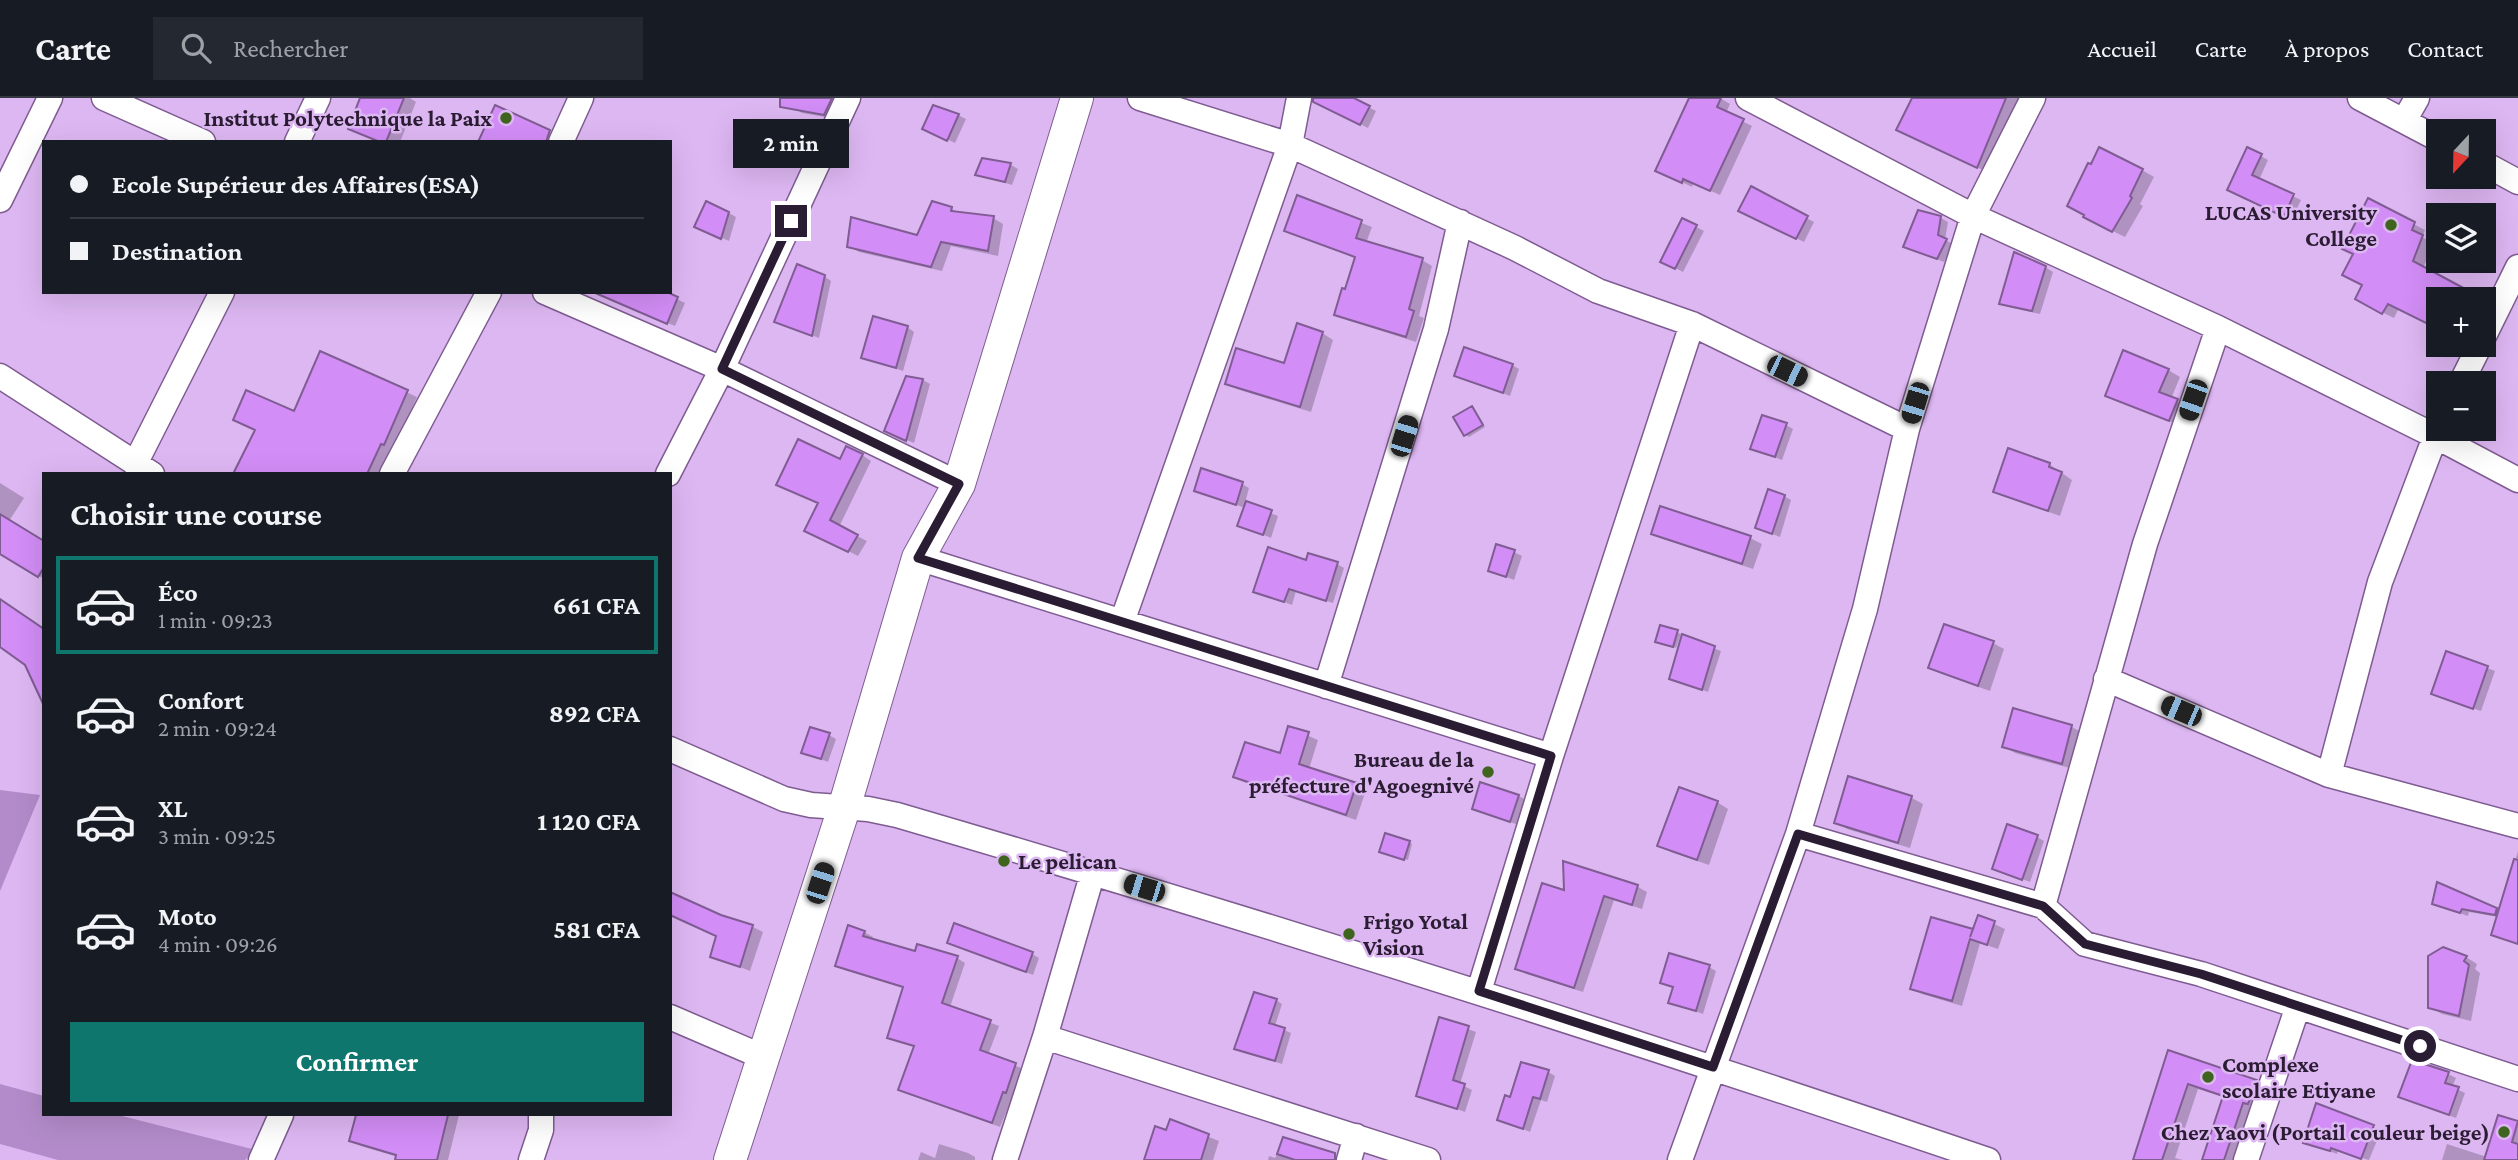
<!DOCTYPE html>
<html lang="fr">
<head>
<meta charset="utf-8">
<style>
	body { margin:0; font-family:"Crimson Pro",serif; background:#242831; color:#f1f3f6; height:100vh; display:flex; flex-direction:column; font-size:26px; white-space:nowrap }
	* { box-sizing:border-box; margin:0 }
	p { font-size:23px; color:#9ea1a6 }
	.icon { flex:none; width:38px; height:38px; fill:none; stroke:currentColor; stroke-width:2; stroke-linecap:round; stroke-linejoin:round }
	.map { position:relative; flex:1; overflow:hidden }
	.panel { position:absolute; left:42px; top:374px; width:630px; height:644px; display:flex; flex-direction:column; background:#171b24; border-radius:0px; box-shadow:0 7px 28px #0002 }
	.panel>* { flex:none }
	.guide { position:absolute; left:42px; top:42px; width:630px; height:154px; border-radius:0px; box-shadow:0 7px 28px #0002; display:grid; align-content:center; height:154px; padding:0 28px; background:#171b24 }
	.needle { width:46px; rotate:202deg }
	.fabs { position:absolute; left:2426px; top:21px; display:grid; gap:14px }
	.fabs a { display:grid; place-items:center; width:70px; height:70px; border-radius:0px; background:#171b24; box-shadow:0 7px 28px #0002; font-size:35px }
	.end { position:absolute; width:32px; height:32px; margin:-16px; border:9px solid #2a1c32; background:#fff; box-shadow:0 0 0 4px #fff }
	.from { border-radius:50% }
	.bubble { position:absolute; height:49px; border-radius:0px; background:#171b24; box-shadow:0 7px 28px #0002; font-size:23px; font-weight:700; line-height:49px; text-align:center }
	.car { position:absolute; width:21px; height:42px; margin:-21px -10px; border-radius:9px; box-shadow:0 0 5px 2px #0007; background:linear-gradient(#222 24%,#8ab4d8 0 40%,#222 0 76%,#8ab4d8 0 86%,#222 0) }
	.guide b { display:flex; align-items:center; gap:24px; height:66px; font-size:26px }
	.guide b+b { border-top:2px solid #363941 }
	.guide i { width:18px; height:18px; background:#f1f3f6 }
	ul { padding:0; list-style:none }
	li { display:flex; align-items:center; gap:21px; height:98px; margin:0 14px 10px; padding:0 14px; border:4px solid transparent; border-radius:0px }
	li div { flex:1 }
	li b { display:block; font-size:26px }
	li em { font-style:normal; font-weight:700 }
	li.on { border-color:#0f766e }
	li>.icon { width:63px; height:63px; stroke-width:1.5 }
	h2 { padding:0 28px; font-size:32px; line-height:84px }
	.cta { display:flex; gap:14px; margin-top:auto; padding:14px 28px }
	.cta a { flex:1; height:80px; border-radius:0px; background:#0f766e; color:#fff; font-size:28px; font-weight:700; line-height:80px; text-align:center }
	header { display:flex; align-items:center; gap:42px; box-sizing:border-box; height:98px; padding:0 35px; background:#171b24; border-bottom:2px solid #363941 }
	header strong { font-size:33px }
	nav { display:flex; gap:38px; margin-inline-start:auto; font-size:24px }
	.search { width:490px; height:63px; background:#242831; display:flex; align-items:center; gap:18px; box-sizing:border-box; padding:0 24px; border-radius:0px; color:#9ea1a6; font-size:26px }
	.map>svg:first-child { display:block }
</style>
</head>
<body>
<header>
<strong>Carte</strong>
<div class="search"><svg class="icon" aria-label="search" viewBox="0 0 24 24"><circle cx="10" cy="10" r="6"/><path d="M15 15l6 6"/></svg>Rechercher</div>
<nav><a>Accueil</a><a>Carte</a><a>À propos</a><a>Contact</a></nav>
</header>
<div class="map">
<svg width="2518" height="1062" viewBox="0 0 2518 1062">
	<rect width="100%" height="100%" fill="#ddb7f2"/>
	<path fill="#b38bca" d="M0,692L40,697L0,793Z
		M0,986L44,998V1017H118L256,1052L245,1062H58L0,1046Z"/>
	<path fill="#0003" d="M362,0H410L416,4L400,44H379L350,30Z
		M792,0H840L831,20L802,15L794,10Z
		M1327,0H1350L1376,13L1368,30L1330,11Z
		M1691,0H1720L1730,6L1726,15L1752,28L1720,97L1693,85L1692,89L1667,77Z
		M1914,0H2031L1987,74L1908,37Z
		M958,17L966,21L955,45L932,34Z
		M2248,51L2268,62L2259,82L2301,102L2292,121L2236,95Z
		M983,62L1011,67L1018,71L1012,87L977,76Z
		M2142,72L2154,79L2140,106L2143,108L2125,139L2096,125Z
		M1751,91L1814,124L1804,144L1747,116Z
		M1298,100L1372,129L1366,145L1422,162L1432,168L1419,218L1424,220L1416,244L1347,222L1336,216L1347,194L1356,160L1286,132Z
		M2369,103L2425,132L2422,139L2433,145L2423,171L2480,201H2438V231L2399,210L2394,220L2367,207L2364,187L2354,156Z
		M952,111L961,116L993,120L1003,126L998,158L951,148L942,173L859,154L849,148L918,139Z
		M729,115L736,119L729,143L704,132Z
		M1941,120L1948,124L1945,142L1953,146L1944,164L1905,149Z
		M1683,122L1704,133L1683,174L1662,163Z
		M2045,169L2053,174L2040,216L2008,209L2001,205Z
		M824,178L831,183L819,240L784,227Z
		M662,194L685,205L675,228L626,208Z
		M907,229L914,234L903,273L863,259Z
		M1322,235L1333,242L1311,314L1237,291L1227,285L1285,267Z
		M321,255L417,299L394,351L392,350L379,376H235L257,332L295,315Z
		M1512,267L1519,271L1510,298L1456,277Z
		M2168,272L2180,279L2171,301L2188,310L2181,328L2107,297Z
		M907,280L923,282L930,286L914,345L894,337Z
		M1472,310L1485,329L1469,339L1466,337Z
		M1786,327L1793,331L1782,362L1752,350Z
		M862,357L871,363L839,429L867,443L858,458L816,437L819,405L841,363Z
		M2049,366L2072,382L2060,418L2007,399L1995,393Z
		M0,385L24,400L9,423L44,445V481L0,453Z
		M1242,386L1249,390L1245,405L1278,418L1271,440L1240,427L1245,410L1196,392Z
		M1784,398L1791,402L1780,439L1757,430Z
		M1653,435L1750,440L1762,446L1753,471L1664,441Z
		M1514,454L1522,458L1514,482L1490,472Z
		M1307,464L1337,466L1344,470L1333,505L1296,493L1292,507L1256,493Z
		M1661,529L1681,536L1676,550L1660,545Z
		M1683,539L1721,553L1708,594L1671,580Z
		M1993,545L2004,551L1990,593L1942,576L1930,570Z
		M2447,555L2495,573L2481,613L2441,599Z
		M2072,629L2083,635L2073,671L2015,655L2004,648Z
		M1290,630L1318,642L1309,671L1356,686L1366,692L1356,722L1245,684L1235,679L1281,657Z
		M829,637L836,641L828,664L803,654Z
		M1849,680L1912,700L1923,706L1910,750L1847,731L1836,724Z
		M1519,698L1526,702L1518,727L1474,710Z
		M1717,704L1728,711L1709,767L1671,754L1660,747Z
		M2037,739L2044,743L2030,784L1994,771Z
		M1409,744L1412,746L1408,762L1384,755Z
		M2518,753V847L2493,837L2498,819L2469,814L2468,818L2442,809L2438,786L2500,813Z
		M1565,765L1638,789L1647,794L1642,811L1614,802L1583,894L1527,876L1517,870L1566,795Z
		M721,819L753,829L763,834L750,873L712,858Z
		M1979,819L2005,831L1998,851L1980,845L1962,908L1922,896L1912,890L1972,833Z
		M864,834L873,839L871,843L916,856L957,860L965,865L950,909L999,928L988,957L1024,971L1000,1029L900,992L915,949L889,939L905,890L845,872L837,867Z
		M956,848L1032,856L1039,860L1033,877Z
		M2466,859L2477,866L2475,871L2480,875L2471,923L2442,916L2430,909Z
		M1709,869L1716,873L1703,916L1671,904L1675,890L1662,884Z
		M1276,902L1282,906L1275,928L1291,935L1282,966L1243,953Z
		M1441,921L1476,934L1460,986L1472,992L1465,1014L1418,997Z
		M1548,974L1555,978L1547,1004L1541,1002L1530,1034L1499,1021Z
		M2448,976L2456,980L2452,989L2465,995L2456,1020L2408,1002Z
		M2164,977L2256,983L2266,989L2236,1062H2203L2224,999L2198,991L2175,1060L2183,1062H2135Z
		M358,1017H459L448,1062H397L398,1059L361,1048L351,1043Z
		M2500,1019L2518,1025V1062H2442L2447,1046L2487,1059Z
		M1171,1024L1219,1043L1213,1062H1145L1167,1035Z
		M2373,1029L2381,1033L2369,1062L2338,1053L2337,1056L2306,1044Z
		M1284,1042L1333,1056L1342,1062H1268L1269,1058L1275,1060Z
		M939,1046L968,1055L975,1059V1062H918L921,1054L935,1060Z"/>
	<path fill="#d28df6" stroke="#7f5c92" stroke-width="2" d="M360,0H404L386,44H380L348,31Z
		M780,0H832L824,17L780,9Z
		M1313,0H1354L1370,8L1360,27L1313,4Z
		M1689,0H1721L1717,9L1744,21L1710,93L1683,81L1682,85L1655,73Z
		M1912,0H2006L1977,70L1896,32Z
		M495,7L550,32L546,44H478Z
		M933,7L959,16L947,43L922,31Z
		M2099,49L2143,71L2130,98L2132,100L2112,134L2083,119L2084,117L2067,108L2088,65L2091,66Z
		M2247,49L2262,56L2252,77L2294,96L2284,119L2227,92Z
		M982,60L1011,65L1005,84L975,77Z
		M1751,88L1808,118L1796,141L1738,113Z
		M1297,97L1362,122L1356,140L1423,160L1409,211L1414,213L1406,239L1334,217L1342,190L1345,191L1355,159L1284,133Z
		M2368,100L2415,124L2412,132L2423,137L2413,163L2484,201H2438V231L2388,206L2382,216L2355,201L2362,187L2342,177L2353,156L2342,151Z
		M706,103L729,114L721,141L694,129Z
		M932,103L952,109L951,113L994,118L988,153L941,144L931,169L847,149L851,119L917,137Z
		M1918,112L1941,118L1938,137L1947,141L1937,161L1903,149Z
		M1682,120L1697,127L1675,171L1660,164Z
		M2014,154L2046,168L2032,213L1999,206Z
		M797,166L825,177L812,238L774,224Z
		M593,194H667L678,199L667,226Z
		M873,218L908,228L896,270L861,260Z
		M1297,225L1323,234L1300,309L1225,286L1236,250L1284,265Z
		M1464,249L1513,266L1503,295L1454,278Z
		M2123,252L2169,271L2159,294L2178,301L2169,323L2105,298Z
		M320,253L408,292L384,347L381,346L367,376H233L255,332L233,322L246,292L294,313Z
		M906,278L923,281L906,343L884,333Z
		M1472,308L1483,327L1464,338L1453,319Z
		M1762,317L1787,325L1775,359L1750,351Z
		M798,341L840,361L846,348L863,356L830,422L858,437L848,454L804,433L818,405L776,387Z
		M2008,350L2050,365L2049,369L2062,374L2048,413L1993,394Z
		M1201,370L1243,384L1236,407L1194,393Z
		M1768,391L1785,397L1772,436L1755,430Z
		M1246,403L1272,412L1263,437L1237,428Z
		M1660,408L1751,438L1742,466L1651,436Z
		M0,416L44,443V469L38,479L0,456Z
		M1496,446L1515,452L1506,479L1488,473Z
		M1268,449L1306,462L1308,455L1338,464L1326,503L1289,491L1284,504L1253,494Z
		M0,501L44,531V608L25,567L0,549Z
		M1944,526L1994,543L1978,588L1928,570Z
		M1660,527L1678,532L1673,549L1655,544Z
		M1682,536L1715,548L1702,592L1669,581Z
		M2446,553L2488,568L2473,611L2431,596Z
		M2013,610L2072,627L2062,666L2002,649Z
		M1288,628L1309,634L1299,666L1357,685L1346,717L1233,679L1245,644L1280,655Z
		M810,629L830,635L821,661L801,655Z
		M1848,678L1912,698L1898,745L1834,725Z
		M1480,684L1519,697L1510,724L1472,711Z
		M1679,689L1718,703L1697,762L1657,748Z
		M2007,726L2038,737L2022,782L1992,771Z
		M1385,735L1410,743L1404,762L1379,754Z
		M2514,761L2518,762V846L2491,837Z
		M1563,763L1638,787L1632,807L1604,798L1574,890L1515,871L1542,785L1564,792Z
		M2437,784L2497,810L2495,817L2462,811L2460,815L2432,806Z
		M670,794L721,817L753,827L740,869L710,859L716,838L670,817Z
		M1978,817L1995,823L1987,847L1970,841L1952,903L1910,891L1931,819L1973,831L1970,839Z
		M954,825L1033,854L1026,874L947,845Z
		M848,827L865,833L863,838L915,853L917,846L958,858L942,905L991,922L980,952L1016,965L1006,995L1003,994L992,1025L898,992L914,948L887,940L903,889L835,868Z
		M2443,849L2467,858L2464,863L2469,867L2459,918L2428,910V858Z
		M1669,855L1710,867L1696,913L1668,905L1673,889L1660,885Z
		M1254,894L1277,901L1269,925L1285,930L1275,963L1234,951Z
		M1439,919L1469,928L1453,982L1465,986L1457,1011L1416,998Z
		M2168,952L2257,982L2248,1006L2243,1005L2224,1062H2202L2223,998L2188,986L2162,1062H2133Z
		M2412,962L2449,974L2445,985L2459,989L2449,1017L2398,999Z
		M1521,964L1549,972L1540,1001L1533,999L1523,1031L1497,1022L1505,997L1510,999Z
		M2316,1005L2374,1027L2361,1061L2331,1050L2330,1053L2303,1045Z
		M356,1017H448L437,1062H395L396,1057L349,1043Z
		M2498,1017L2518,1023L2512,1044L2518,1046V1062H2484Z
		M1170,1021L1209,1036L1201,1062H1144L1155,1028L1166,1032Z
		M1283,1039L1335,1055V1062H1295L1277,1056Z"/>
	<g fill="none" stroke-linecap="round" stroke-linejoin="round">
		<defs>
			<path id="minor" d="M104,0L203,44
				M1140,0L1290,47L1515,150L1598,193L1692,226L1907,331
				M1748,0L1973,118L2218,230L2435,338L2518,382
				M2360,0L2438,41
				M2404,23L2417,0
				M297,44L318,0
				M561,44L581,0
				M2483,65L2518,84
				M0,102L50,0
				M545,194L722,271L959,386
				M2483,240L2518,169
				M0,278L152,376
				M2461,285L2480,247
				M135,366L222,194
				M392,376L489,194
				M668,376L722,271L848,0
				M918,460L1551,658
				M1122,524L1290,47L1299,0
				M2106,581L2329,677L2518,728
				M1326,588L1436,231L1460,124
				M670,651L784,701L811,707L868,711L897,717C1263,824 1626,939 1988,1062
				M2329,677L2380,484L2438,331
				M1798,736L2043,808L2085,846L2201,876L2518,981
				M2043,808L2145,446L2218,230
				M1479,893L1551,658L1692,226
				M670,919L763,959
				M1045,939L1428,1062
				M261,1062L281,1017
				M531,1062L541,1032V1017
				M1005,1062L1045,939L1093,774
				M1349,1062L1356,1038
				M1680,1062L1798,736L1865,511L1907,331L1973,118L2033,0
				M2246,1062L2298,908"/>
			<path id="tertiary" d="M730,1062L844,710L918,460L959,386L1077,0"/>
		</defs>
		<use href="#minor" stroke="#7e5c91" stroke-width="27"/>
		<use href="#tertiary" stroke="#7e5c91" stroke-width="34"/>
		<use href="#minor" stroke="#fff" stroke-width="24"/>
		<use href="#tertiary" stroke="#fff" stroke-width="32"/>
	</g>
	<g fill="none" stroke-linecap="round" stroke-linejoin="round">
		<path stroke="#2a1c32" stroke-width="9" d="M791,123L722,271L959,386L918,460L1551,658L1479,893L1713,969L1798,736L2043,808L2085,846L2201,876L2420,948"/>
	</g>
	<g fill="#3f641e" stroke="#ddb7f2" stroke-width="2.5">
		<circle cx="506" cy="20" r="7"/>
		<circle cx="2391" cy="127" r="7"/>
		<circle cx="1488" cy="674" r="7"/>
		<circle cx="1004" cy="763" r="7"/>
		<circle cx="1349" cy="836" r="7"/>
		<circle cx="2208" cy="979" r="7"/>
		<circle cx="2504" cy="1034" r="7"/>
	</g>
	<g text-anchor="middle" stroke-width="5" stroke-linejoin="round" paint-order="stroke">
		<g font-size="23" font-weight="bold" fill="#2a1c32" stroke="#ddb7f2" text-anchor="end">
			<text x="492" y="28">Institut Polytechnique la Paix</text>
			<text x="2377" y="122">LUCAS University<tspan x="2377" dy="26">College</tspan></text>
			<text x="1474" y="669">Bureau de la<tspan x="1474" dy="26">préfecture d'Agoegnivé</tspan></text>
			<text x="1018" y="771" text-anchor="start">Le pelican</text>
			<text x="1363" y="831" text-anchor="start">Frigo Yotal<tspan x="1363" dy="26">Vision</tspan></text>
			<text x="2222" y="974" text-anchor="start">Complexe<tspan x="2222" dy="26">scolaire Etiyane</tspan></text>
			<text x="2490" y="1042">Chez Yaovi (Portail couleur beige)</text>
		</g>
	</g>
</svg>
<div class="fabs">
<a><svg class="needle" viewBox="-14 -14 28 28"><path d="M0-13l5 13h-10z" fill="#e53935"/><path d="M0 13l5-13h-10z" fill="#9ea1a6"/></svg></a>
<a><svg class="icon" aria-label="layers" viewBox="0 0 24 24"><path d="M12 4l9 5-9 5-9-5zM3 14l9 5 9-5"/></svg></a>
<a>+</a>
<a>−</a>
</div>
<i class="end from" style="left:2420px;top:948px"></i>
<i class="end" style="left:791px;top:123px"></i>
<div class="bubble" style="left:733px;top:21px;width:116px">2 min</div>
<i class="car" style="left:1787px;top:273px;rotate:116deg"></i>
<i class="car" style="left:2193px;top:302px;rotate:199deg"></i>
<i class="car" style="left:1915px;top:305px;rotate:197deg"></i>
<i class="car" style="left:1404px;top:338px;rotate:17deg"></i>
<i class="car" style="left:2181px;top:613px;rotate:293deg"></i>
<i class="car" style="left:820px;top:785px;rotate:18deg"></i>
<i class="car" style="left:1144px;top:790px;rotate:287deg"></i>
<div class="guide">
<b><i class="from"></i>Ecole Supérieur des Affaires(ESA)</b>
<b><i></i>Destination</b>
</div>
<section class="panel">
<h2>Choisir une course</h2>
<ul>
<li class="on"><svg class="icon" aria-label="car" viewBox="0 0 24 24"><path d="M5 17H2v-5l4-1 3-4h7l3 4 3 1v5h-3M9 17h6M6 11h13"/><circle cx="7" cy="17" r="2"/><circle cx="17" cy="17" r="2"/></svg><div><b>Éco</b><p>1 min · 09:23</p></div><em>661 CFA</em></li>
<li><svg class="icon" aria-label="car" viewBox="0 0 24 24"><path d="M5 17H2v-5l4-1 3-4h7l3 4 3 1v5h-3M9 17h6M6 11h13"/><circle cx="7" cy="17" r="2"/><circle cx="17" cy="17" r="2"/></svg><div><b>Confort</b><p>2 min · 09:24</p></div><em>892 CFA</em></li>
<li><svg class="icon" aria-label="car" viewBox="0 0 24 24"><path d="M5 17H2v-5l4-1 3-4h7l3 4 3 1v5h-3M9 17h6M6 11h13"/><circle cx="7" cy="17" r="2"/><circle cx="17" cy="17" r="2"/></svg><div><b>XL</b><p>3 min · 09:25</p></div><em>1 120 CFA</em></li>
<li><svg class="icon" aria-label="car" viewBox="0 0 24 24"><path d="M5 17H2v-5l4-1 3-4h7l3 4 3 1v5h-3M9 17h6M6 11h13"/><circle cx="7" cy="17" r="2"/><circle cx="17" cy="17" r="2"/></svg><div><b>Moto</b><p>4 min · 09:26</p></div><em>581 CFA</em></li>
</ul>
<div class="cta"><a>Confirmer</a></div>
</section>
</div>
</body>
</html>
